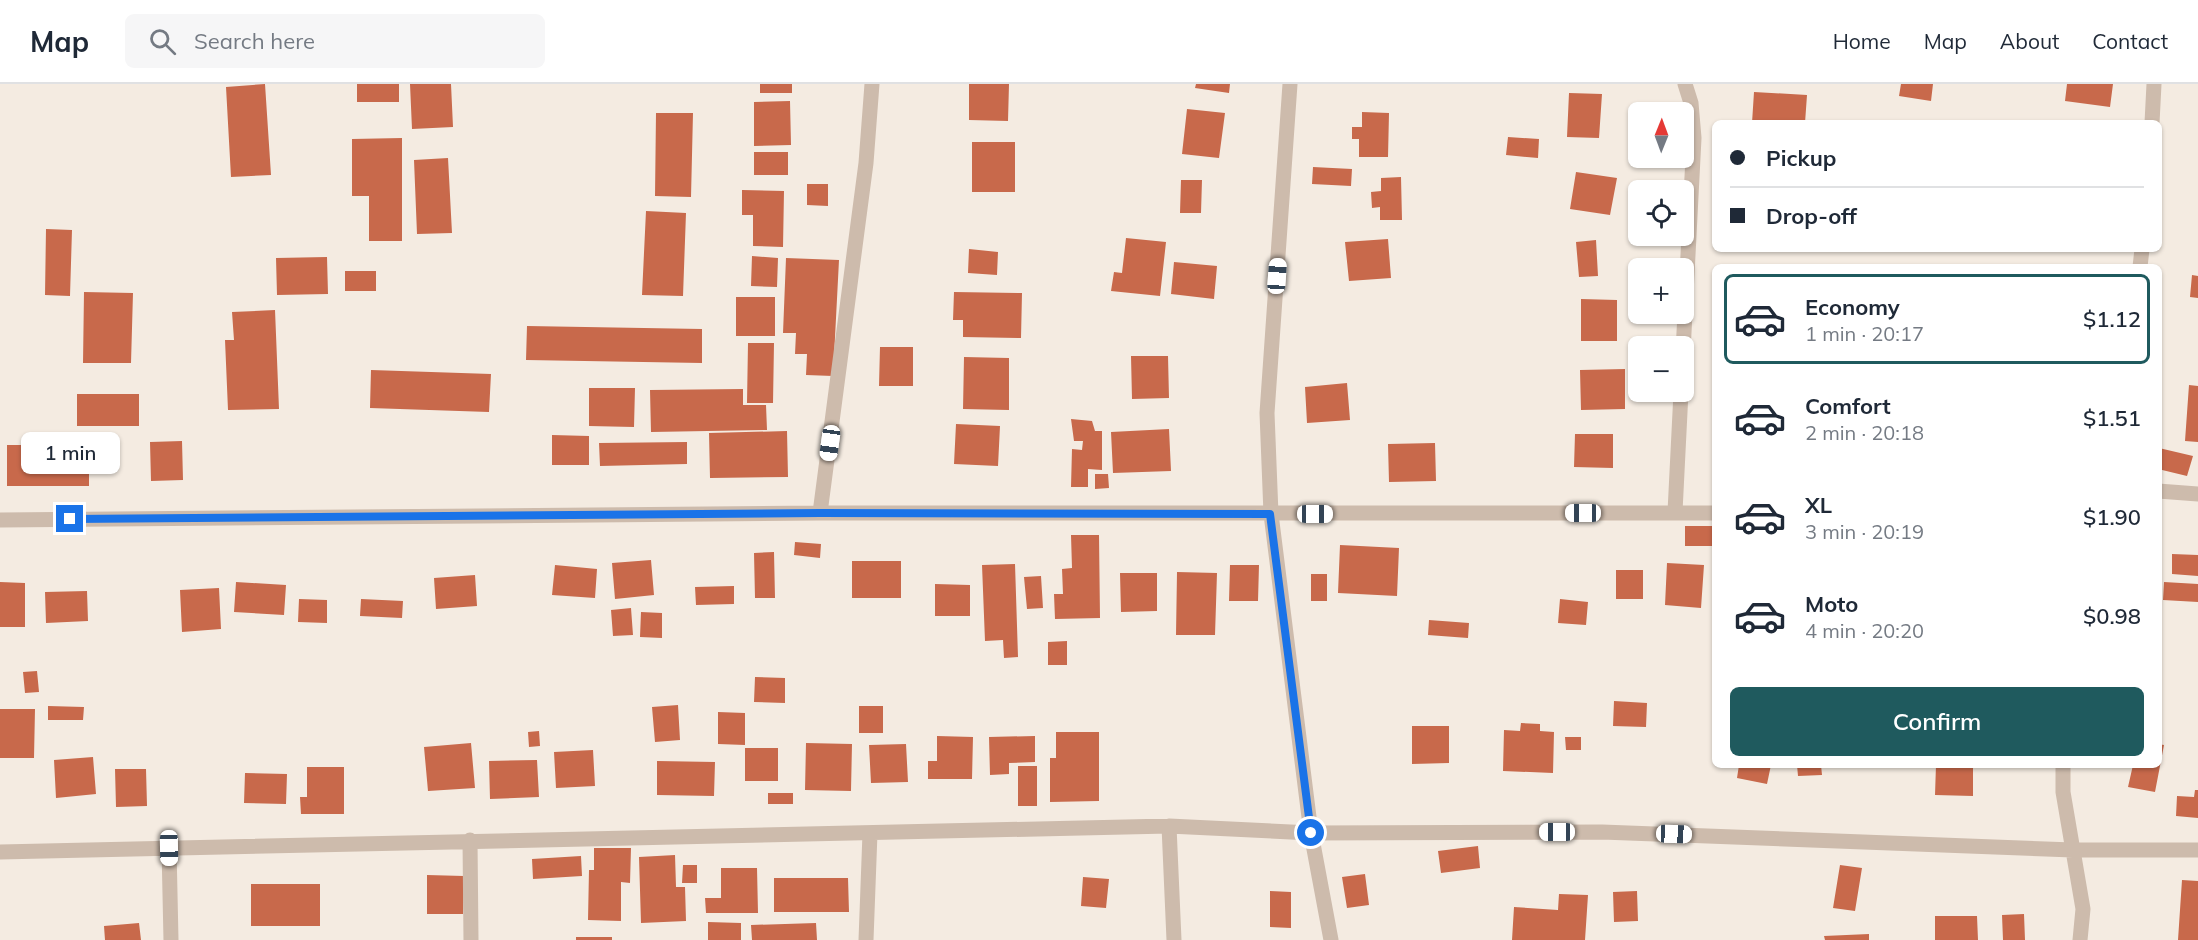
<!DOCTYPE html>
<html lang="en">
<head>
<meta charset="utf-8">
<style>
	body { margin:0; font-family:Mulish,sans-serif; background:#f6f6f7; color:#1f2937; height:100vh; display:flex; flex-direction:column; font-size:22px; white-space:nowrap }
	* { box-sizing:border-box; margin:0 }
	p { font-size:20px; color:#747a83 }
	.icon { flex:none; width:33px; height:33px; fill:none; stroke:currentColor; stroke-width:2; stroke-linecap:round; stroke-linejoin:round }
	.map { position:relative; flex:1; overflow:hidden }
	.sheet { position:absolute; left:1712px; top:180px; width:450px; height:504px; display:flex; flex-direction:column; background:#fff; border-radius:9px; box-shadow:0 2px 4px #0004 }
	.sheet>* { flex:none }
	.top-card { position:absolute; left:1712px; top:36px; width:450px; height:132px; border-radius:9px; box-shadow:0 2px 4px #0004; display:grid; align-content:center; height:132px; padding:0 18px; background:#fff }
	.needle { width:39px; rotate:1deg }
	.fabs { position:absolute; left:1628px; top:18px; display:grid; gap:12px }
	.fabs a { display:grid; place-items:center; width:66px; height:66px; border-radius:9px; background:#fff; box-shadow:0 2px 4px #0004; font-size:30px }
	.end { position:absolute; width:27px; height:27px; margin:-14px; border:8px solid #1a73e8; background:#fff; box-shadow:0 0 0 3px #fff }
	.from { border-radius:50% }
	.bubble { position:absolute; height:42px; border-radius:9px; background:#fff; box-shadow:0 2px 4px #0004; font-size:20px; font-weight:600; line-height:42px; text-align:center }
	.car { position:absolute; width:18px; height:36px; margin:-18px -9px; border-radius:8px; box-shadow:0 0 4px 2px #0007; background:linear-gradient(#fff 24%,#345 0 40%,#fff 0 76%,#345 0 86%,#fff 0) }
	.top-card b { display:flex; align-items:center; gap:21px; height:57px; font-size:22px }
	.top-card b+b { border-top:2px solid #e0e1e3 }
	.top-card i { width:15px; height:15px; background:#1f2937 }
	ul { padding:10px 0 0; list-style:none }
	li { display:flex; align-items:center; gap:18px; height:90px; margin:0 12px 9px; padding:0 6px; border:3px solid transparent; border-radius:9px }
	li div { flex:1 }
	li b { display:block; font-size:22px }
	li em { font-style:normal; font-weight:600 }
	li.active { border-color:#1f5a5e }
	li>.icon { width:54px; height:54px; stroke-width:1.5 }
	.cta { display:flex; gap:12px; margin-top:auto; padding:12px 18px }
	.cta a { flex:1; height:69px; border-radius:9px; background:#1f5a5e; color:#fff; font-size:24px; font-weight:600; line-height:69px; text-align:center }
	header { display:flex; align-items:center; gap:36px; box-sizing:border-box; height:84px; padding:0 30px; background:#fff; border-bottom:2px solid #e0e1e3 }
	header strong { font-size:28px }
	nav { display:flex; gap:33px; margin-inline-start:auto; font-size:21px }
	.search { width:420px; height:54px; background:#f6f6f7; display:flex; align-items:center; gap:15px; box-sizing:border-box; padding:0 21px; border-radius:9px; color:#747a83; font-size:22px }
	.map>svg:first-child { display:block }
</style>
</head>
<body>
<header>
<strong>Map</strong>
<div class="search"><svg class="icon" aria-label="search" viewBox="0 0 24 24"><circle cx="10" cy="10" r="6"/><path d="M15 15l6 6"/></svg>Search here</div>
<nav><a>Home</a><a>Map</a><a>About</a><a>Contact</a></nav>
</header>
<div class="map">
<svg width="2198" height="856" viewBox="0 0 2198 856">
	<rect width="100%" height="100%" fill="#f4ebe1"/>
	<path fill="#c8694b" d="M265,0L271,91L231,93L226,3Z
		M357,0H399V18H357Z
		M410,0H451L453,43L412,45Z
		M760,0H792V9H760Z
		M969,0H1009L1008,37L969,36Z
		M1196,0H1230L1229,9L1195,4Z
		M1901,0H1933L1931,17L1899,12Z
		M2067,0H2113L2110,23L2065,17Z
		M1754,8L1807,11L1805,39H1752Z
		M1569,9L1602,10L1599,54L1567,53Z
		M790,17L791,61L754,62V18Z
		M1187,25L1225,29L1219,74L1182,70Z
		M1362,28L1389,29L1388,73H1359V55H1352V43H1362Z
		M656,29H693L691,113L655,112Z
		M1508,53L1539,55L1538,74L1506,71Z
		M402,54V157H369V112H352V55Z
		M972,58H1015V108H972Z
		M754,68H788V91H754Z
		M448,74L452,149L417,150L414,76Z
		M1313,83L1352,85L1351,102L1312,100Z
		M1576,88L1617,94L1610,131L1570,125Z
		M1401,93L1402,136H1380V123L1372,124L1371,108L1381,107V94Z
		M1181,96H1202L1201,129H1180Z
		M807,100H828V122L807,121Z
		M742,106L784,107L783,163L753,162V131H742Z
		M646,127L686,129L683,212L642,211Z
		M46,145L72,146L70,212L45,211Z
		M1126,154L1166,158L1160,212L1111,207L1114,188L1122,189Z
		M1388,155L1391,194L1349,197L1345,158Z
		M1596,156L1598,192L1579,193L1576,158Z
		M969,165L998,168L997,191L968,189Z
		M752,172L778,174L777,203L751,202Z
		M327,173L328,210L277,211L276,174Z
		M786,174L839,176L833,292L806,291L807,270H795L796,249H783Z
		M1174,178L1217,182L1214,215L1171,210Z
		M345,187H376V207H345Z
		M2192,191L2198,192V214L2190,213Z
		M84,208L133,209L131,279H83Z
		M954,208L1022,209L1021,254L963,253V236H953Z
		M736,213H775V252H736Z
		M1581,215L1617,216V257H1581Z
		M275,226L279,325L228,326L225,256H234L232,228Z
		M527,242L702,245V279L526,276Z
		M748,259H774L773,319H747Z
		M880,263H913V302H879Z
		M1131,272H1168L1169,314L1132,315Z
		M964,273L1009,274V326L963,325Z
		M1625,285V325L1581,326L1580,286Z
		M371,286L491,290L489,328L370,324Z
		M1347,299L1350,336L1307,339L1305,303Z
		M2189,301L2198,302V358L2185,357Z
		M589,304H635L634,343L589,342Z
		M743,305V321H766L767,346L651,348L650,306Z
		M77,310H139V342H77Z
		M1071,335L1092,337L1095,347H1102V386L1088,385V403H1071L1072,365L1082,366L1083,357H1074Z
		M956,340L1000,342L998,382L954,380Z
		M1169,345L1171,387L1113,389L1111,348Z
		M787,347L788,393L710,394L709,349Z
		M1575,350H1613V384L1574,383Z
		M552,351L589,352V381H552Z
		M182,357L183,396L151,397L150,358Z
		M687,358V380L600,382L599,359Z
		M1435,359L1436,397L1389,398L1388,360Z
		M7,361H89V402H7Z
		M2159,364L2193,372L2187,392L2158,385Z
		M1095,390H1108L1109,404L1095,405Z
		M1685,442H1714V462H1685Z
		M1071,451H1099L1100,534L1055,535L1054,510H1063L1062,485L1072,484Z
		M795,458L821,460L820,474L794,471Z
		M1340,461L1399,464L1397,512L1338,509Z
		M774,468L775,514H755L754,469Z
		M2172,470L2198,471V492L2172,490Z
		M651,476L654,511L615,515L612,479Z
		M852,477H901V514H852Z
		M1667,479L1704,481L1701,524L1665,521Z
		M1015,480L1018,573L1004,574L1003,556L985,557L982,481Z
		M555,481L597,485L595,514L552,511Z
		M1230,481H1259L1258,517H1229Z
		M1616,486H1643V515H1616Z
		M1177,488L1217,489L1215,551H1176Z
		M1120,489H1157V527L1121,528Z
		M1311,490H1327V517H1311Z
		M475,491L477,522L436,525L434,494Z
		M1041,492L1043,524L1027,525L1024,493Z
		M0,498L25,499V543H0Z
		M236,498L286,501L284,531L234,528Z
		M2164,498L2198,500V518L2163,516Z
		M935,500L970,501V532H935Z
		M734,502V520L696,521L695,503Z
		M219,504L221,545L182,548L180,506Z
		M87,507L88,537L46,539L45,508Z
		M299,515L327,516V539L298,538Z
		M361,515L403,517L402,534L360,532Z
		M1560,515L1588,518L1586,541L1558,539Z
		M631,524L633,551L613,552L611,526Z
		M641,528L662,529V554L640,553Z
		M1429,536L1469,539L1468,554L1428,551Z
		M1067,557V581H1048V558Z
		M37,587L39,608L25,609L23,588Z
		M755,593L785,594V619L754,618Z
		M1614,617L1647,619L1646,643L1613,642Z
		M678,621L680,656L655,658L652,623Z
		M48,622L84,623L83,636H48Z
		M859,622H883V649H859Z
		M0,625H35L34,674H0Z
		M718,628L745,629V661L718,660Z
		M1521,639L1540,640V647L1554,648L1553,689L1503,687L1504,646L1520,647Z
		M1412,642H1449V679L1412,680Z
		M539,647L540,662L529,663L528,648Z
		M1056,648H1099V717L1050,718V674H1056Z
		M937,652L973,653L972,695H928V677H937Z
		M1035,652V678L1009,679V690L990,691L989,653Z
		M1565,653H1581V666H1566Z
		M471,659L475,704L428,707L424,663Z
		M806,659L852,660L851,707L805,706Z
		M906,660L908,698L871,699L869,661Z
		M2158,660L2164,661L2155,708L2128,703L2133,681H2158Z
		M745,664H778V697H745Z
		M593,666L595,702L556,704L554,668Z
		M93,673L96,710L56,714L54,676Z
		M537,676L539,713L490,715L489,677Z
		M657,677L715,678L714,712L657,711Z
		M1739,681H1771L1767,700L1737,694Z
		M1797,681H1821L1822,691L1798,692Z
		M1936,681H1973V712L1935,711Z
		M1018,682H1037V722H1018Z
		M307,683H344V730H301L300,713H307Z
		M115,685H146L147,722L116,723Z
		M245,689L287,690L286,720L244,719Z
		M2195,706H2198V734L2176,732L2177,712L2194,713Z
		M768,709H793V720H768Z
		M1478,762L1480,784L1441,789L1438,767Z
		M594,764H631L630,799L621,798V837L588,836L589,786H594Z
		M675,771L676,803H685L686,837L641,839L639,773Z
		M581,772L582,792L533,795L532,775Z
		M683,781H697V799H682Z
		M1840,781L1862,784L1855,827L1833,824Z
		M721,784H757L758,829H706L705,814H721Z
		M1365,790L1369,821L1347,824L1342,793Z
		M427,791L464,792L463,830H427Z
		M1083,793L1109,795L1106,824L1081,822Z
		M774,794H848L849,828H774Z
		M2182,796L2198,797V856H2178Z
		M251,800H320V842H251Z
		M1270,807L1291,808V844L1270,843Z
		M1637,807L1638,837L1614,838L1613,808Z
		M1559,810L1588,811L1585,856H1512L1514,823L1558,826Z
		M2024,830L2025,856H2003L2002,831Z
		M1935,832H1977L1978,856H1935Z
		M708,838L741,839V856H708Z
		M139,839L141,856H105L104,842Z
		M816,839L817,856H752L751,841Z
		M1869,850V856H1825L1824,852Z
		M576,853H612V856H576Z"/>
	<g fill="none" stroke-linecap="round" stroke-linejoin="round">
		<path stroke="#cdbbac" stroke-width="15" d="M1290,0L1267,329L1271,430L1311,749L1331,856
			M2152,39L2154,0
			M2140,183L2142,165
			M1683,268L1694,54L1691,19L1685,0
			M2158,407L2198,410
			M1675,428L1681,308
			M820,429L866,79L872,0
			M0,436L820,429H1714
			M2063,681V708L2083,825L2080,856
			M1169,742L1174,856
			M470,756L471,856
			M169,764L171,856
			M0,768L1169,742L1311,749L1602,748L2073,766H2198
			M866,856L870,749"/>
	</g>
	<g fill="none" stroke-linecap="round" stroke-linejoin="round">
		<path stroke="#1a73e8" stroke-width="8" d="M70,435L820,429L1270,430L1311,749"/>
	</g>
</svg>
<div class="fabs">
<a><svg class="needle" viewBox="-14 -14 28 28"><path d="M0-13l5 13h-10z" fill="#e53935"/><path d="M0 13l5-13h-10z" fill="#747a83"/></svg></a>
<a><svg class="icon" aria-label="locate" viewBox="0 0 24 24"><circle cx="12" cy="12" r="6"/><path d="M12 2v4M12 18v4M2 12h4M18 12h4"/></svg></a>
<a>+</a>
<a>−</a>
</div>
<i class="end from" style="left:1311px;top:749px"></i>
<i class="end" style="left:70px;top:435px"></i>
<div class="bubble" style="left:21px;top:348px;width:99px">1 min</div>
<i class="car" style="left:1277px;top:192px;rotate:4deg"></i>
<i class="car" style="left:830px;top:359px;rotate:188deg"></i>
<i class="car" style="left:1583px;top:429px;rotate:270deg"></i>
<i class="car" style="left:1315px;top:430px;rotate:90deg"></i>
<i class="car" style="left:1557px;top:748px;rotate:270deg"></i>
<i class="car" style="left:1674px;top:750px;rotate:92deg"></i>
<i class="car" style="left:169px;top:764px;rotate:179deg"></i>
<div class="top-card">
<b><i class="from"></i>Pickup</b>
<b><i></i>Drop-off</b>
</div>
<section class="sheet">
<ul>
<li class="active"><svg class="icon" aria-label="car" viewBox="0 0 24 24"><path d="M5 17H2v-5l4-1 3-4h7l3 4 3 1v5h-3M9 17h6M6 11h13"/><circle cx="7" cy="17" r="2"/><circle cx="17" cy="17" r="2"/></svg><div><b>Economy</b><p>1 min · 20:17</p></div><em>$1.12</em></li>
<li><svg class="icon" aria-label="car" viewBox="0 0 24 24"><path d="M5 17H2v-5l4-1 3-4h7l3 4 3 1v5h-3M9 17h6M6 11h13"/><circle cx="7" cy="17" r="2"/><circle cx="17" cy="17" r="2"/></svg><div><b>Comfort</b><p>2 min · 20:18</p></div><em>$1.51</em></li>
<li><svg class="icon" aria-label="car" viewBox="0 0 24 24"><path d="M5 17H2v-5l4-1 3-4h7l3 4 3 1v5h-3M9 17h6M6 11h13"/><circle cx="7" cy="17" r="2"/><circle cx="17" cy="17" r="2"/></svg><div><b>XL</b><p>3 min · 20:19</p></div><em>$1.90</em></li>
<li><svg class="icon" aria-label="car" viewBox="0 0 24 24"><path d="M5 17H2v-5l4-1 3-4h7l3 4 3 1v5h-3M9 17h6M6 11h13"/><circle cx="7" cy="17" r="2"/><circle cx="17" cy="17" r="2"/></svg><div><b>Moto</b><p>4 min · 20:20</p></div><em>$0.98</em></li>
</ul>
<div class="cta"><a>Confirm</a></div>
</section>
</div>
</body>
</html>
